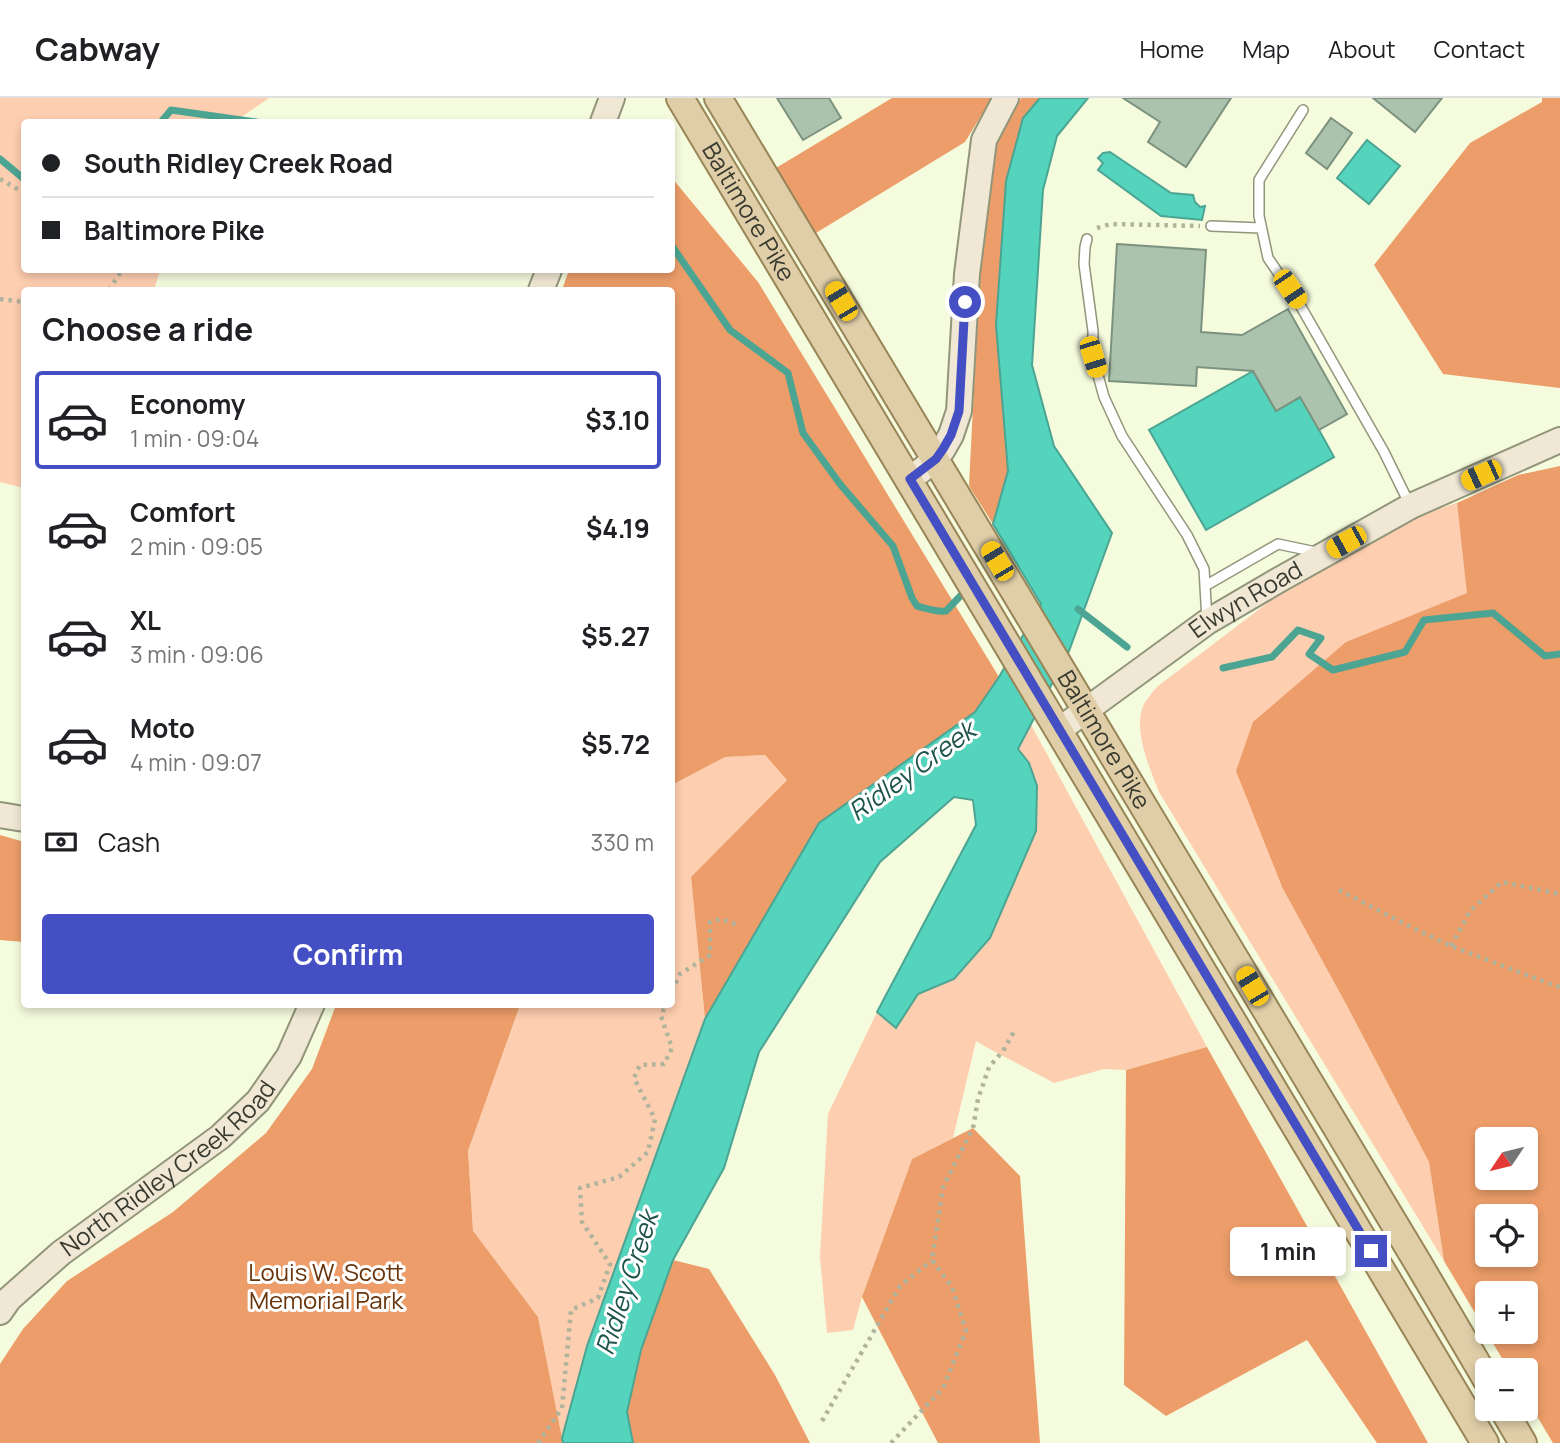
<!DOCTYPE html>
<html lang="en">
<head>
<meta charset="utf-8">
<style>
	body { margin:0; font-family:Manrope,sans-serif; background:#f2f2f2; color:#202124; height:100vh; display:flex; flex-direction:column; font-size:26px; white-space:nowrap }
	* { box-sizing:border-box; margin:0 }
	p { font-size:23px; color:#757577 }
	.icon { flex:none; width:38px; height:38px; fill:none; stroke:currentColor; stroke-width:2; stroke-linecap:round; stroke-linejoin:round }
	.map { position:relative; flex:1; overflow:hidden }
	.side { position:absolute; left:21px; top:189px; width:654px; height:721px; display:flex; flex-direction:column; background:#fff; border-radius:7px; box-shadow:0 4px 10px #0003 }
	.side>* { flex:none }
	.top-card { position:absolute; left:21px; top:21px; width:654px; height:154px; border-radius:7px; box-shadow:0 4px 10px #0003; display:grid; align-content:center; height:154px; padding:0 21px; background:#fff }
	.needle { width:46px; rotate:235deg }
	.tools { position:absolute; left:1475px; top:1029px; display:grid; gap:14px }
	.tools a { display:grid; place-items:center; width:63px; height:63px; border-radius:7px; background:#fff; box-shadow:0 4px 10px #0003; font-size:35px }
	.end { position:absolute; width:32px; height:32px; margin:-16px; border:9px solid #454fc4; background:#fff; box-shadow:0 0 0 4px #fff }
	.from { border-radius:50% }
	.bubble { position:absolute; height:49px; border-radius:7px; background:#fff; box-shadow:0 4px 10px #0003; font-size:23px; font-weight:700; line-height:49px; text-align:center }
	.car { position:absolute; width:21px; height:42px; margin:-21px -10px; border-radius:9px; box-shadow:0 0 5px 2px #0007; background:linear-gradient(#f5c518 24%,#345 0 40%,#f5c518 0 76%,#345 0 86%,#f5c518 0) }
	.top-card b { display:flex; align-items:center; gap:24px; height:66px; font-size:26px }
	.top-card b+b { border-top:2px solid #e0e0e0 }
	.top-card i { width:18px; height:18px; background:#202124 }
	ul { padding:0; list-style:none }
	li { display:flex; align-items:center; gap:21px; height:98px; margin:0 14px 10px; padding:0 7px; border:4px solid transparent; border-radius:7px }
	li div { flex:1 }
	li b { display:block; font-size:26px }
	li em { font-style:normal; font-weight:700 }
	li.current { border-color:#454fc4 }
	li>.icon { width:63px; height:63px; stroke-width:1.5 }
	h2 { padding:0 21px; font-size:32px; line-height:84px }
	.pay { display:flex; align-items:center; gap:18px; height:77px; padding:0 21px; font-size:26px }
	.pay p { margin-inline-start:auto }
	.button { display:flex; gap:14px; margin-top:auto; padding:14px 21px }
	.button a { flex:1; height:80px; border-radius:7px; background:#454fc4; color:#fff; font-size:28px; font-weight:700; line-height:80px; text-align:center }
	header { display:flex; align-items:center; gap:42px; box-sizing:border-box; height:98px; padding:0 35px; background:#fff; border-bottom:2px solid #e0e0e0 }
	header strong { font-size:33px }
	nav { display:flex; gap:38px; margin-inline-start:auto; font-size:24px }
	.map>svg:first-child { display:block }
</style>
</head>
<body>
<header>
<strong>Cabway</strong>
<nav><a>Home</a><a>Map</a><a>About</a><a>Contact</a></nav>
</header>
<div class="map">
<svg width="1560" height="1345" viewBox="0 0 1560 1345">
	<rect width="100%" height="100%" fill="#f5fbdd"/>
	<path fill="#feceb0" d="M0,0H269L234,24H24V172H160L154,192H24V385L20,389L0,384Z
		M1457,405L1468,495L1346,544L1283,791L1346,906L1429,1064L1444,1163L1159,694C1150,671 1132,630 1144,606C1148,600 1153,593 1158,588L1282,494L1413,419Z
		M1031,627L1207,949L1126,972L1104,971L1054,985C1028,970 1001,958 976,943L953,1040L912,1061L862,1199L853,1232L827,1235L820,1159L828,1016L877,914L896,930L918,896L954,881L1029,665L1017,651Z
		M765,657L787,682L691,779L705,921L587,1248L562,1340L538,1219L473,1134L468,1053L520,907L672,906V687L725,659Z"/>
	<path fill="#ec9d69" fill-rule="evenodd" d="M892,0H992L965,44L811,138L771,73Z
		M1021,0H1040L1023,21L996,227L1008,373L993,426L969,388L983,110L991,51Z
		M1542,0H1560V290L1443,276L1374,167L1470,45L1542,4Z
		M672,80L758,184L999,579L975,614L819,725L705,921L691,779L787,682L765,657L725,659L672,687V192H562L569,172H672Z
		M1560,368V1345H1553L1526,1300V1272H1509L1444,1163L1429,1064L1346,906L1283,791L1236,673L1253,624L1346,544L1467,495L1457,405L1518,377ZM1526,1041V1080H1488V1041ZM1526,1118V1157H1488V1118ZM1526,1195V1234H1488V1195Z
		M0,737L24,744V844L0,842Z
		M336,907H520L468,1053L473,1133L538,1219L563,1345H0V1266L23,1231L67,1183L173,1114L266,1035L312,971Z
		M1207,949L1428,1345H1377L1307,1242L1166,1318L1124,1287L1126,972Z
		M973,1030L1020,1078L1040,1345H938L862,1199L912,1061Z
		M673,1162L709,1171L775,1277L810,1345H633L627,1314L641,1252Z"/>
	<path fill="#54d3bd" stroke="#4ca592" stroke-width="2" d="M1040,0H1088L1057,38L1043,92L1032,267L1054,348L1112,435L1069,553L1018,651L1029,665L1037,688L1036,733L990,840L954,881L918,896L896,930L877,914L976,727L973,702L954,699L880,764L759,954L724,1070L673,1162L641,1252L627,1314L633,1345H563L562,1340L587,1248L705,921L819,725L975,614L999,579L1041,506L993,426L1008,373L996,227L1006,83L1023,20Z
		M1367,42L1400,68L1369,106L1337,80Z
		M1110,54L1171,95L1193,97L1195,104L1200,109L1205,108L1202,122L1161,118L1098,72L1103,65L1098,60L1103,55Z
		M1253,273L1276,313L1301,299L1334,359L1206,432L1149,332Z"/>
	<g fill="none" stroke-linecap="round" stroke-linejoin="round">
		<path stroke="#4ca592" stroke-width="7" d="M161,24L171,12L256,24
			M0,61L24,81
			M672,148L730,232L788,275L803,335L840,386L893,448L912,500L917,508C928,511 935,514 946,513L968,490
			M1078,511L1127,549
			M1223,570L1272,559L1298,532L1321,540L1309,556L1333,572L1405,554L1424,522L1493,515L1545,558L1560,556"/>
	</g>
	<path fill="#abc2ad" stroke="#7c927f" stroke-width="2" d="M777,0H829L841,20L803,42Z
		M1123,0H1231L1186,69L1148,44L1160,24Z
		M1373,0H1442L1415,34Z
		M1331,20L1352,35L1327,71L1306,55Z
		M1117,146L1206,152L1201,234L1242,237L1288,211L1347,316L1319,332L1300,299L1276,313L1253,273L1197,269L1196,288L1109,283Z"/>
	<g fill="none" stroke-linecap="round" stroke-linejoin="round">
		<defs>
			<path id="lane" d="M1303,12L1259,82V118L1268,160L1300,207L1384,354L1410,407
				M1211,128L1261,130
				M1087,141L1085,149L1084,166L1093,233V259L1104,299L1122,338L1187,437L1204,471L1205,488
				M1207,522L1205,488L1278,446L1316,454"/>
			<g id="secondary">
				<path d="M603,24L612,0"/>
				<path d="M541,192L549,172"/>
				<path d="M910,381L936,361L943,351L951,337L959,313L967,176L984,42L1006,0"/>
				<path id="s1" d="M1059,632L1207,524L1277,483L1411,408L1560,342"/>
				<path d="M0,717L24,721"/>
				<path id="s2" d="M0,1214L9,1201L61,1155L220,1039L258,1003L289,958L312,906"/>
			</g>
			<g id="primary">
				<path id="s3" d="M680,0L1485,1345"/>
				<path id="s4" d="M718,0L1418,1165L1488,1284"/>
				<path d="M1503,1311L1523,1345"/>
			</g>
		</defs>
		<use href="#lane" stroke="#91967b" stroke-width="12"/>
		<use href="#secondary" stroke="#91967b" stroke-width="28"/>
		<use href="#primary" stroke="#988558" stroke-width="30"/>
		<path stroke="#b0b49d" stroke-width="4.5" stroke-dasharray="3.5 5" stroke-linecap="butt" d="M0,81L24,95
			M1097,130L1111,126L1200,128
			M109,192L122,172
			M0,201L24,204
			M1339,792L1411,829L1451,848L1553,887L1560,889
			M1451,848L1470,813L1502,784L1560,796
			M672,893L680,876L710,857V824L721,821L738,827
			M822,1323L900,1188L932,1162
			M538,1345L562,1310L571,1212L598,1200L610,1166L582,1124L580,1090L619,1079L648,1054L655,1021L634,980L640,967L664,966L672,950L661,918L666,906
			M891,1345L943,1290L966,1233L952,1189L932,1162L943,1089L973,1030L978,1001L989,969L1003,953L1015,932"/>
		<use href="#lane" stroke="#fff" stroke-width="9"/>
		<use href="#secondary" stroke="#f0e7d4" stroke-width="24"/>
		<use href="#primary" stroke="#e0cea8" stroke-width="26"/>
	</g>
	<g fill="none" stroke-linecap="round" stroke-linejoin="round">
		<path stroke="#454fc4" stroke-width="9" d="M965,204L959,313L951,337L943,351L936,361L910,381L1371,1153"/>
	</g>
	<g text-anchor="middle" stroke-width="6" stroke-linejoin="round" paint-order="stroke">
		<g font-size="24" fill="#383a2f" stroke="#fff">
			<text dy="8" stroke="none"><textPath href="#s3" startOffset="133">Baltimore Pike</textPath></text>
			<text dy="8" stroke="none"><textPath href="#s1" startOffset="228">Elwyn Road</textPath></text>
			<text dy="8" stroke="none"><textPath href="#s4" startOffset="749">Baltimore Pike</textPath></text>
			<text dy="8" stroke="none"><textPath href="#s2" startOffset="222">North Ridley Creek Road</textPath></text>
		</g>
		<g font-size="24" fill="#68350d" stroke="#fff">
			<text x="326" y="1183">Louis W. Scott<tspan x="326" dy="28">Memorial Park</tspan></text>
		</g>
		<g font-size="26" font-style="italic" fill="#1e534a" stroke="#fff">
			<text transform="translate(912 673) rotate(-36)" y="9">Ridley Creek</text>
			<text transform="translate(627 1185) rotate(-72)" y="9">Ridley Creek</text>
		</g>
	</g>
</svg>
<div class="tools">
<a><svg class="needle" viewBox="-14 -14 28 28"><path d="M0-13l5 13h-10z" fill="#e53935"/><path d="M0 13l5-13h-10z" fill="#757577"/></svg></a>
<a><svg class="icon" aria-label="locate" viewBox="0 0 24 24"><circle cx="12" cy="12" r="6"/><path d="M12 2v4M12 18v4M2 12h4M18 12h4"/></svg></a>
<a>+</a>
<a>−</a>
</div>
<i class="end from" style="left:965px;top:204px"></i>
<i class="end" style="left:1371px;top:1153px"></i>
<div class="bubble" style="left:1230px;top:1129px;width:116px">1 min</div>
<i class="car" style="left:1290px;top:191px;rotate:146deg"></i>
<i class="car" style="left:841px;top:203px;rotate:329deg"></i>
<i class="car" style="left:1093px;top:259px;rotate:163deg"></i>
<i class="car" style="left:1481px;top:377px;rotate:246deg"></i>
<i class="car" style="left:1346px;top:444px;rotate:241deg"></i>
<i class="car" style="left:997px;top:463px;rotate:329deg"></i>
<i class="car" style="left:1252px;top:888px;rotate:329deg"></i>
<div class="top-card">
<b><i class="from"></i>South Ridley Creek Road</b>
<b><i></i>Baltimore Pike</b>
</div>
<section class="side">
<h2>Choose a ride</h2>
<ul>
<li class="current"><svg class="icon" aria-label="car" viewBox="0 0 24 24"><path d="M5 17H2v-5l4-1 3-4h7l3 4 3 1v5h-3M9 17h6M6 11h13"/><circle cx="7" cy="17" r="2"/><circle cx="17" cy="17" r="2"/></svg><div><b>Economy</b><p>1 min · 09:04</p></div><em>$3.10</em></li>
<li><svg class="icon" aria-label="car" viewBox="0 0 24 24"><path d="M5 17H2v-5l4-1 3-4h7l3 4 3 1v5h-3M9 17h6M6 11h13"/><circle cx="7" cy="17" r="2"/><circle cx="17" cy="17" r="2"/></svg><div><b>Comfort</b><p>2 min · 09:05</p></div><em>$4.19</em></li>
<li><svg class="icon" aria-label="car" viewBox="0 0 24 24"><path d="M5 17H2v-5l4-1 3-4h7l3 4 3 1v5h-3M9 17h6M6 11h13"/><circle cx="7" cy="17" r="2"/><circle cx="17" cy="17" r="2"/></svg><div><b>XL</b><p>3 min · 09:06</p></div><em>$5.27</em></li>
<li><svg class="icon" aria-label="car" viewBox="0 0 24 24"><path d="M5 17H2v-5l4-1 3-4h7l3 4 3 1v5h-3M9 17h6M6 11h13"/><circle cx="7" cy="17" r="2"/><circle cx="17" cy="17" r="2"/></svg><div><b>Moto</b><p>4 min · 09:07</p></div><em>$5.72</em></li>
</ul>
<div class="pay"><svg class="icon" aria-label="cash" viewBox="0 0 24 24"><path d="M3 7h18v10H3z"/><circle cx="12" cy="12" r="2"/></svg>Cash<p>330 m</p></div>
<div class="button"><a>Confirm</a></div>
</section>
</div>
</body>
</html>
